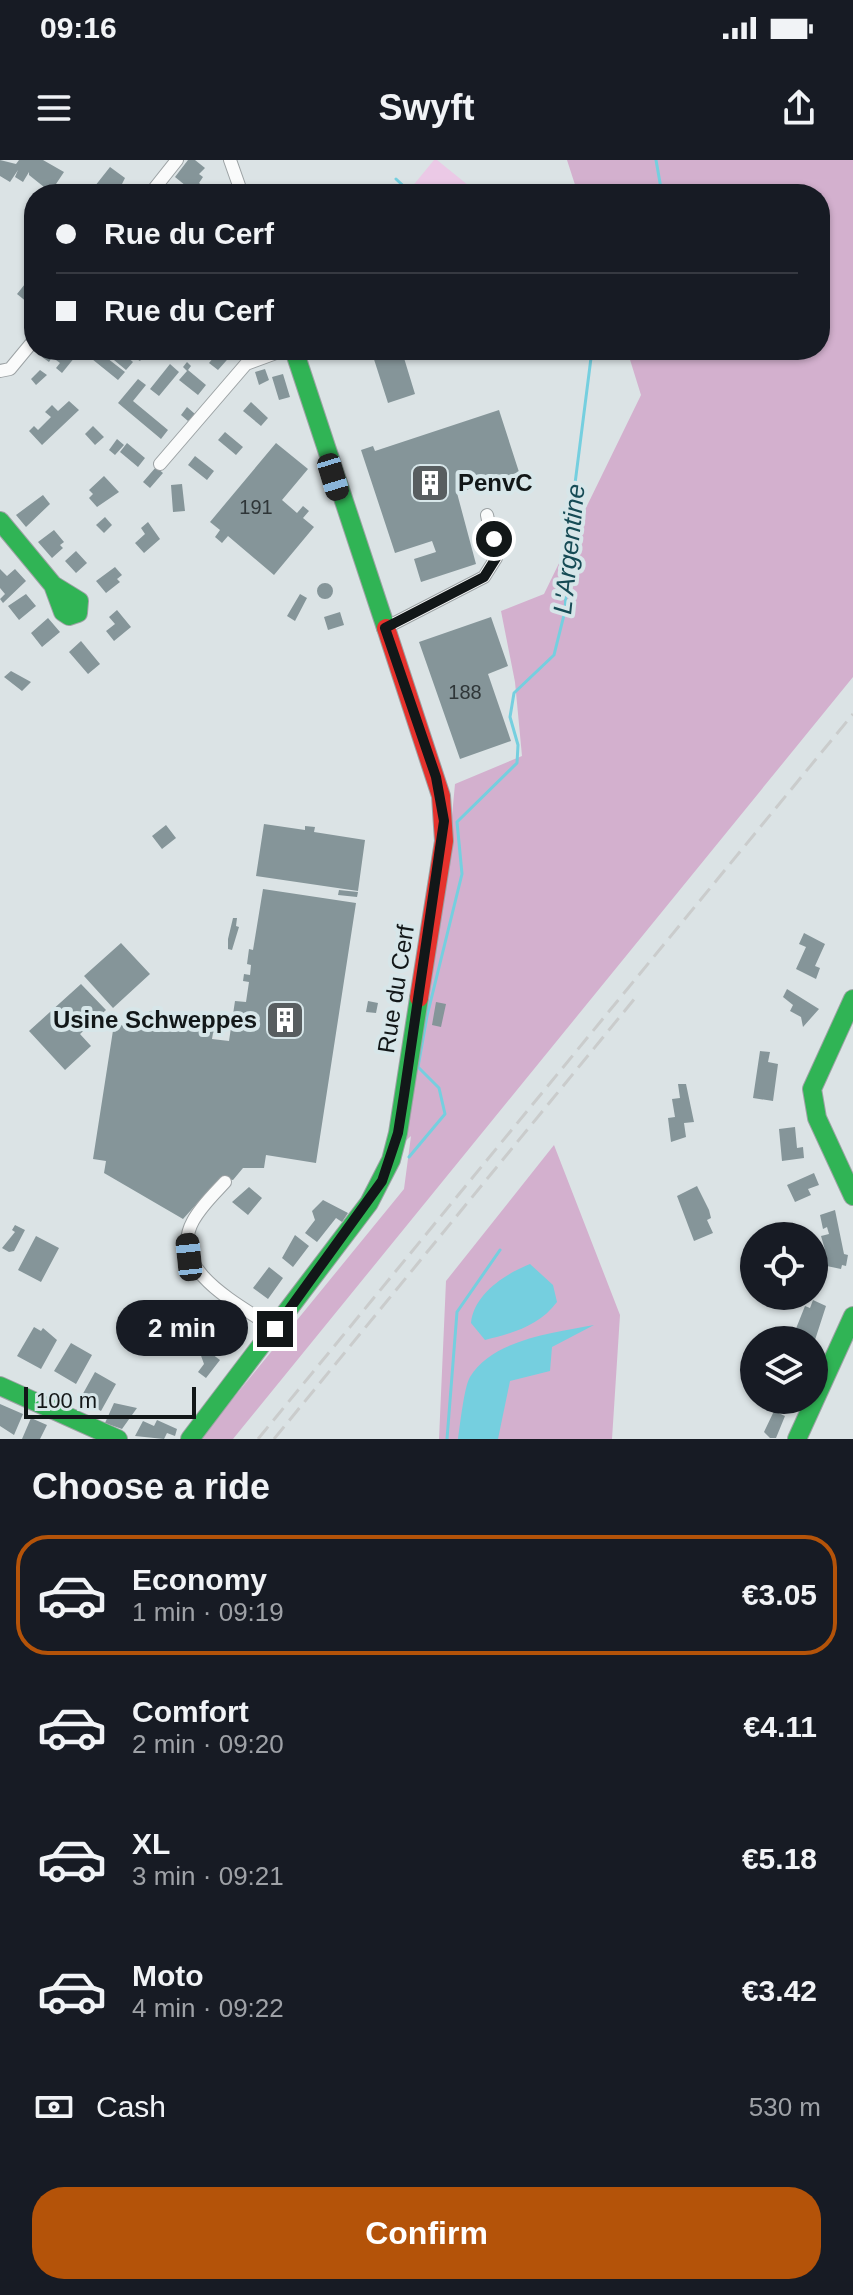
<!DOCTYPE html>
<html lang="en">
<head>
<meta charset="utf-8">
<style>
	body { margin:0; font-family:Arial,sans-serif; background:#242831; color:#f1f3f6; height:100vh; display:flex; flex-direction:column; font-size:30px; white-space:nowrap }
	* { box-sizing:border-box; margin:0 }
	p { font-size:26px; color:#9ea1a6 }
	.icon { flex:none; width:44px; height:44px; fill:none; stroke:currentColor; stroke-width:2; stroke-linecap:round; stroke-linejoin:round }
	.map { position:relative; height:1279px; overflow:hidden }
	.panel { display:flex; flex-direction:column; background:#171b24; flex:1 }
	.panel>* { flex:none }
	.banner { position:absolute; left:24px; top:24px; width:806px; height:176px; border-radius:32px; box-shadow:0 2px 6px #0004; display:grid; align-content:center; height:176px; padding:0 32px; background:#171b24 }
	.tools { position:absolute; left:740px; top:1062px; display:grid; gap:16px }
	.tools a { display:grid; place-items:center; width:88px; height:88px; border-radius:50%; background:#171b24; box-shadow:0 2px 6px #0004; font-size:40px }
	.scale { position:absolute; left:24px; bottom:20px; width:172px; box-sizing:border-box; padding-left:8px; border:4px solid #121718; border-top:0; font-size:22px; line-height:28px; white-space:nowrap; color:#121718; -webkit-text-stroke:6px #d7e6e9; paint-order:stroke }
	.end { position:absolute; width:36px; height:36px; margin:-18px; border:10px solid #121718; background:#fff; box-shadow:0 0 0 4px #fff }
	.from { border-radius:50% }
	.bubble { position:absolute; height:56px; border-radius:28px; background:#171b24; box-shadow:0 2px 6px #0004; font-size:26px; font-weight:600; line-height:56px; text-align:center }
	.car { position:absolute; width:24px; height:48px; margin:-24px -12px; border-radius:10px; box-shadow:0 0 6px 2px #0007; background:linear-gradient(#222 24%,#8ab4d8 0 40%,#222 0 76%,#8ab4d8 0 86%,#222 0) }
	.banner b { display:flex; align-items:center; gap:28px; height:76px; font-size:30px }
	.banner b+b { border-top:2px solid #363941 }
	.banner i { width:20px; height:20px; background:#f1f3f6 }
	ul { padding:0; list-style:none }
	li { display:flex; align-items:center; gap:24px; height:120px; margin:0 16px 12px; padding:0 16px; border:4px solid transparent; border-radius:32px }
	li div { flex:1 }
	li b { display:block; font-size:30px }
	li em { font-style:normal; font-weight:600 }
	li.current { border-color:#b45309 }
	li>.icon { width:72px; height:72px; stroke-width:1.5 }
	h2 { padding:0 32px; font-size:36px; line-height:96px }
	.pay { display:flex; align-items:center; gap:20px; height:88px; padding:0 32px; font-size:30px }
	.pay p { margin-inline-start:auto }
	.action { display:flex; gap:16px; margin-top:auto; padding:16px 32px }
	.action a { flex:1; height:92px; border-radius:32px; background:#b45309; color:#fff; font-size:32px; font-weight:600; line-height:92px; text-align:center }
	.status { display:flex; justify-content:space-between; align-items:center; height:56px; padding:0 40px; background:#171b24; direction:ltr }
	.status svg { height:22px; fill:currentColor }
	header { display:flex; justify-content:space-between; align-items:center; height:104px; padding:0 32px; background:#171b24; font-size:36px; font-weight:600 }
	.map>svg:first-child { display:block }
</style>
</head>
<body>
<div class="status"><b>09:16</b><svg viewBox="0 0 49 12"><path d="M0 12V9h3v3zM5 12V6h3v6zM10 12V3h3v9zM15 12V0h3v12zM26 1h20v11H26zM47 4h2v5h-2z"/></svg></div>
<header><svg class="icon" aria-label="menu" viewBox="0 0 24 24"><path d="M4 6h16M4 12h16M4 18h16"/></svg>Swyft<svg class="icon" aria-label="share" viewBox="0 0 24 24"><path d="M12 15V3M7 8l5-5 5 5M5 13v7h14v-7"/></svg></header>
<div class="map">
<svg width="853" height="1279" viewBox="0 0 853 1279">
	<rect width="100%" height="100%" fill="#dbe3e5"/>
	<path fill="#ebc9e6" d="M434,0H437L479,34H418L411,28Z"/>
	<path fill="#d3b0ce" d="M567,0H853V517L233,1279H200L404,1029L411,976L400,986L448,698L455,624L522,596L515,522L501,451L544,434L641,235L627,190H820V34H578Z
		M554,985L620,1155L612,1279H439L446,1121Z"/>
	<path fill="#75cfdf" d="M530,1104L553,1125L557,1142C539,1166 513,1173 485,1180L471,1163C474,1134 505,1114 530,1104Z
		M594,1165L552,1187L550,1211L510,1221L498,1279H458C460,1266 464,1227 470,1217C493,1179 554,1173 594,1165Z"/>
	<g fill="none" stroke-linecap="round" stroke-linejoin="round">
		<path stroke="#75cfdf" stroke-width="3" d="M656,0L662,34
			M396,19L412,34
			M409,997L445,954L439,928L418,907L427,856L462,714L457,662L517,603L518,585L510,557L514,533L554,495L565,451L570,363L592,190
			M447,1279L457,1152L500,1090"/>
	</g>
	<path fill="#859599" d="M0,0L16,4L19,0H43L64,12L56,24L61,28L56,34H46L49,31L29,15V12L23,22L15,17L18,10L10,22L0,16Z
		M188,0H195L205,8L199,14L203,17L199,23L203,26L196,34H188L191,30L175,17Z
		M110,7L125,18L117,34H106L95,26Z
		M30,110L34,113L33,147L17,134L29,119L25,116Z
		M47,190H66L75,197L62,213L56,208L60,203L52,197L49,202L42,197Z
		M102,190H119L133,202L126,210Z
		M121,190H149L140,201Z
		M220,190L234,192L218,210L209,203Z
		M371,190H427L404,198L415,234L388,243Z
		M98,191L125,212L118,220L92,199Z
		M187,202L191,206L188,210L206,225L198,235L179,220L187,211L183,207Z
		M170,204L179,212L159,236L150,229Z
		M265,209L269,220L259,225L255,212Z
		M40,210L47,215L36,225L31,219Z
		M283,214L290,237L279,240L272,217Z
		M138,219L146,225L133,241L168,270L161,279L118,243Z
		M69,241L79,250L42,285L29,271L34,266L38,270L51,257L45,252L52,245L58,251Z
		M251,242L268,258L261,266L243,251Z
		M187,247L195,254L188,261L181,255Z
		M499,250L519,312L457,333L476,404L421,422L414,399L436,392L432,381L395,393L361,290L373,286L375,291Z
		M93,266L104,277L95,285L85,274Z
		M225,272L243,287L236,295L218,280Z
		M117,279L124,285L115,295L109,290Z
		M127,283L145,298L138,307L120,292Z
		M276,283L308,309L282,340L297,353L303,346L309,351L303,358L314,367L274,415L228,376L222,383L215,377L220,370L210,362Z
		M195,296L214,311L207,320L188,305Z
		M156,307L163,313L150,328L143,322Z
		M104,316L119,332L97,347L89,338L93,334L89,330Z
		M182,324L185,351L173,352L171,325Z
		M43,335L50,344L26,367L16,355Z
		M105,357L112,365L104,373L96,365Z
		M148,362L160,379L144,393L135,383L145,374L141,368Z
		M54,370L64,382L60,385L63,388L52,398L38,382Z
		M76,391L87,403L76,413L65,401Z
		M115,407L122,415L117,419L120,422L106,433L96,421Z
		M0,409L7,416L15,409L26,421L3,443L0,439L5,434L0,428Z
		M317 431a8 8 0 1 1 16 0a8 8 0 1 1-16 0Z
		M26,434L36,446L19,460L8,446Z
		M300,434L307,438L295,461L287,456Z
		M117,450L131,467L114,481L106,471L115,464L109,457Z
		M340,452L344,465L328,470L324,457Z
		M491,457L508,506L488,514L511,581L460,599L419,482Z
		M48,458L60,472L42,487L31,473Z
		M81,481L100,504L88,514L69,492Z
		M11,511L31,522L22,531L4,517Z
		M264,664L305,670V666L315,667L314,672L365,680L358,731L256,716Z
		M166,665L176,678L162,689L152,676Z
		M263,729L356,743L316,1003L266,995L264,1008H243L233,1020L220,1018L183,1059L104,1013L106,1001L93,999L114,864L146,869L149,851L220,861L218,874L213,873L212,879L229,881L235,841L246,842L249,822L243,821L244,814L250,815L251,805L247,804L249,789L253,790Z
		M339,730L358,732L357,737L338,735Z
		M233,758H237L236,766L239,767L232,790L228,789V779Z
		M804,773L825,784L815,806L820,808L816,819L796,809L806,787L799,784Z
		M121,783L150,814L113,848L84,816Z
		M81,824L106,850L80,874L91,886L65,910L29,871Z
		M787,829L819,849L803,867L801,857L790,851L793,845L783,837Z
		M368,841L378,843L376,853L366,852Z
		M436,842L446,844L441,867L432,865Z
		M760,891L770,892L768,902L778,904L773,941L753,938Z
		M678,924H686L694,962L684,963L686,977L671,982L668,958L675,957L672,939L680,938Z
		M795,967L797,988L803,987L804,998L782,1001L779,969Z
		M814,1013L819,1025L808,1029L811,1035L795,1042L787,1025Z
		M697,1026L709,1050L711,1058L707,1060L713,1073L694,1081L677,1036Z
		M249,1027L262,1038L248,1055L232,1042Z
		M323,1040L348,1053L342,1062L336,1058L317,1082L305,1073L315,1060L312,1051Z
		M835,1050L844,1094L848,1095L846,1106L842,1105L841,1109L822,1105L825,1090L821,1076L829,1074L827,1067L823,1069L820,1055Z
		M15,1065L25,1070L14,1091L9,1092L2,1088L15,1072L12,1070Z
		M295,1075L309,1086L293,1107L282,1098Z
		M36,1076L59,1088L41,1122L18,1110Z
		M269,1107L283,1118L268,1139L253,1128Z
		M813,1140L826,1146L815,1180H780L786,1167L795,1171L805,1146L810,1148Z
		M229,1159L244,1171L226,1193L212,1182Z
		M34,1167L41,1171L43,1168L57,1180L41,1209L17,1196Z
		M71,1183L92,1195L76,1224L54,1211Z
		M204,1188L220,1200L206,1218L198,1212L204,1204L200,1193Z
		M95,1212L116,1224L101,1251L80,1239Z
		M114,1243L137,1248L122,1269L105,1263Z
		M0,1244L23,1254L14,1275L0,1266Z
		M774,1251L785,1256L776,1278H770L764,1272Z
		M31,1258L47,1265L40,1279H22Z
		M157,1260L177,1269L175,1276L167,1273L164,1279L135,1276L143,1261L154,1266Z"/>
	<g fill="none" stroke-linecap="round" stroke-linejoin="round">
		<defs>
			<path id="street" d="M230,0L242,34
				M150,34L177,0
				M0,211L10,209L34,180
				M160,304L246,204L284,190
				M385,468L484,417L496,398L487,355
				M225,1022C214,1034 201,1046 193,1061C166,1110 242,1146 275,1169"/>
			<path id="fast" d="M294,190L386,468
				M0,361L53,425L63,452L69,456L78,453L79,441L53,425
				M853,839L812,929L817,958L853,1036
				M0,1226L118,1279
				M190,1279L369,1043L391,1000L398,973L419,838
				M797,1279L853,1156"/>
			<path id="jam" d="M386,468L441,636L444,681L419,838"/>
		</defs>
		<use href="#street" stroke="#9ca2a4" stroke-width="14"/>
		<use href="#fast" stroke="#9ca2a4" stroke-width="20"/>
		<use href="#jam" stroke="#9ca2a4" stroke-width="20"/>
		<use href="#street" stroke="#fafbfb" stroke-width="12"/>
		<use href="#fast" stroke="#30b455" stroke-width="18"/>
		<use href="#jam" stroke="#e5322d" stroke-width="18"/>
		<path stroke="#cacccc" stroke-width="3" stroke-dasharray="16 8" stroke-linecap="butt" d="M258,1279L853,554
			M274,1279L636,837"/>
	</g>
	<g fill="none" stroke-linecap="round" stroke-linejoin="round">
		<path stroke="#121718" stroke-width="10" d="M275,1169L382,1021L398,973L404,935L444,661L436,617L385,468L484,417L496,398L494,379"/>
	</g>
	<defs>
		<symbol id="building-square" viewBox="-11 -11 22 22"><rect x="-9" y="-9" width="18" height="18" rx="4" fill="#585e60" stroke="#d7e6e9"/><path d="M-4-6H4V6H1V3H-1V6H-4ZM-2.5-4.3h1.7v1.8h-1.7ZM.8-4.3h1.7v1.8H.8ZM-2.5-1h1.7V.8h-1.7ZM.8-1h1.7V.8H.8Z" fill="#fff"/></symbol>
	</defs>
	<g fill-rule="evenodd">
		<use href="#building-square" x="408" y="301" width="44" height="44"/>
		<use href="#building-square" x="263" y="838" width="44" height="44"/>
	</g>
	<g text-anchor="middle" stroke-width="8" stroke-linejoin="round" paint-order="stroke">
		<g font-size="20" fill="#2f3638">
			<text x="256" y="354">191</text>
			<text x="465" y="539">188</text>
		</g>
		<g font-size="24" font-weight="bold" fill="#121718" stroke="#d7e6e9" text-anchor="start">
			<text x="458" y="331">PenvC</text>
			<text x="257" y="868" text-anchor="end">Usine Schweppes</text>
		</g>
		<g font-size="24" fill="#121718" stroke="#d7e6e9">
			<text transform="translate(396 829) rotate(-81)" y="8">Rue du Cerf</text>
		</g>
		<g font-size="26" font-style="italic" fill="#164b55" stroke="#d7e6e9">
			<text transform="translate(569 389) rotate(-84)" y="9">L'Argentine</text>
		</g>
	</g>
</svg>
<div class="tools">
<a><svg class="icon" aria-label="locate" viewBox="0 0 24 24"><circle cx="12" cy="12" r="6"/><path d="M12 2v4M12 18v4M2 12h4M18 12h4"/></svg></a>
<a><svg class="icon" aria-label="layers" viewBox="0 0 24 24"><path d="M12 4l9 5-9 5-9-5zM3 14l9 5 9-5"/></svg></a>
</div>
<div class="scale">100 m</div>
<i class="end from" style="left:494px;top:379px"></i>
<i class="end" style="left:275px;top:1169px"></i>
<div class="bubble" style="left:116px;top:1140px;width:132px">2 min</div>
<i class="car" style="left:333px;top:317px;rotate:163deg"></i>
<i class="car" style="left:189px;top:1097px;rotate:354deg"></i>
<div class="banner">
<b><i class="from"></i>Rue du Cerf</b>
<b><i></i>Rue du Cerf</b>
</div>
</div>
<section class="panel">
<h2>Choose a ride</h2>
<ul>
<li class="current"><svg class="icon" aria-label="car" viewBox="0 0 24 24"><path d="M5 17H2v-5l4-1 3-4h7l3 4 3 1v5h-3M9 17h6M6 11h13"/><circle cx="7" cy="17" r="2"/><circle cx="17" cy="17" r="2"/></svg><div><b>Economy</b><p>1 min · 09:19</p></div><em>€3.05</em></li>
<li><svg class="icon" aria-label="car" viewBox="0 0 24 24"><path d="M5 17H2v-5l4-1 3-4h7l3 4 3 1v5h-3M9 17h6M6 11h13"/><circle cx="7" cy="17" r="2"/><circle cx="17" cy="17" r="2"/></svg><div><b>Comfort</b><p>2 min · 09:20</p></div><em>€4.11</em></li>
<li><svg class="icon" aria-label="car" viewBox="0 0 24 24"><path d="M5 17H2v-5l4-1 3-4h7l3 4 3 1v5h-3M9 17h6M6 11h13"/><circle cx="7" cy="17" r="2"/><circle cx="17" cy="17" r="2"/></svg><div><b>XL</b><p>3 min · 09:21</p></div><em>€5.18</em></li>
<li><svg class="icon" aria-label="car" viewBox="0 0 24 24"><path d="M5 17H2v-5l4-1 3-4h7l3 4 3 1v5h-3M9 17h6M6 11h13"/><circle cx="7" cy="17" r="2"/><circle cx="17" cy="17" r="2"/></svg><div><b>Moto</b><p>4 min · 09:22</p></div><em>€3.42</em></li>
</ul>
<div class="pay"><svg class="icon" aria-label="cash" viewBox="0 0 24 24"><path d="M3 7h18v10H3z"/><circle cx="12" cy="12" r="2"/></svg>Cash<p>530 m</p></div>
<div class="action"><a>Confirm</a></div>
</section>
</body>
</html>
